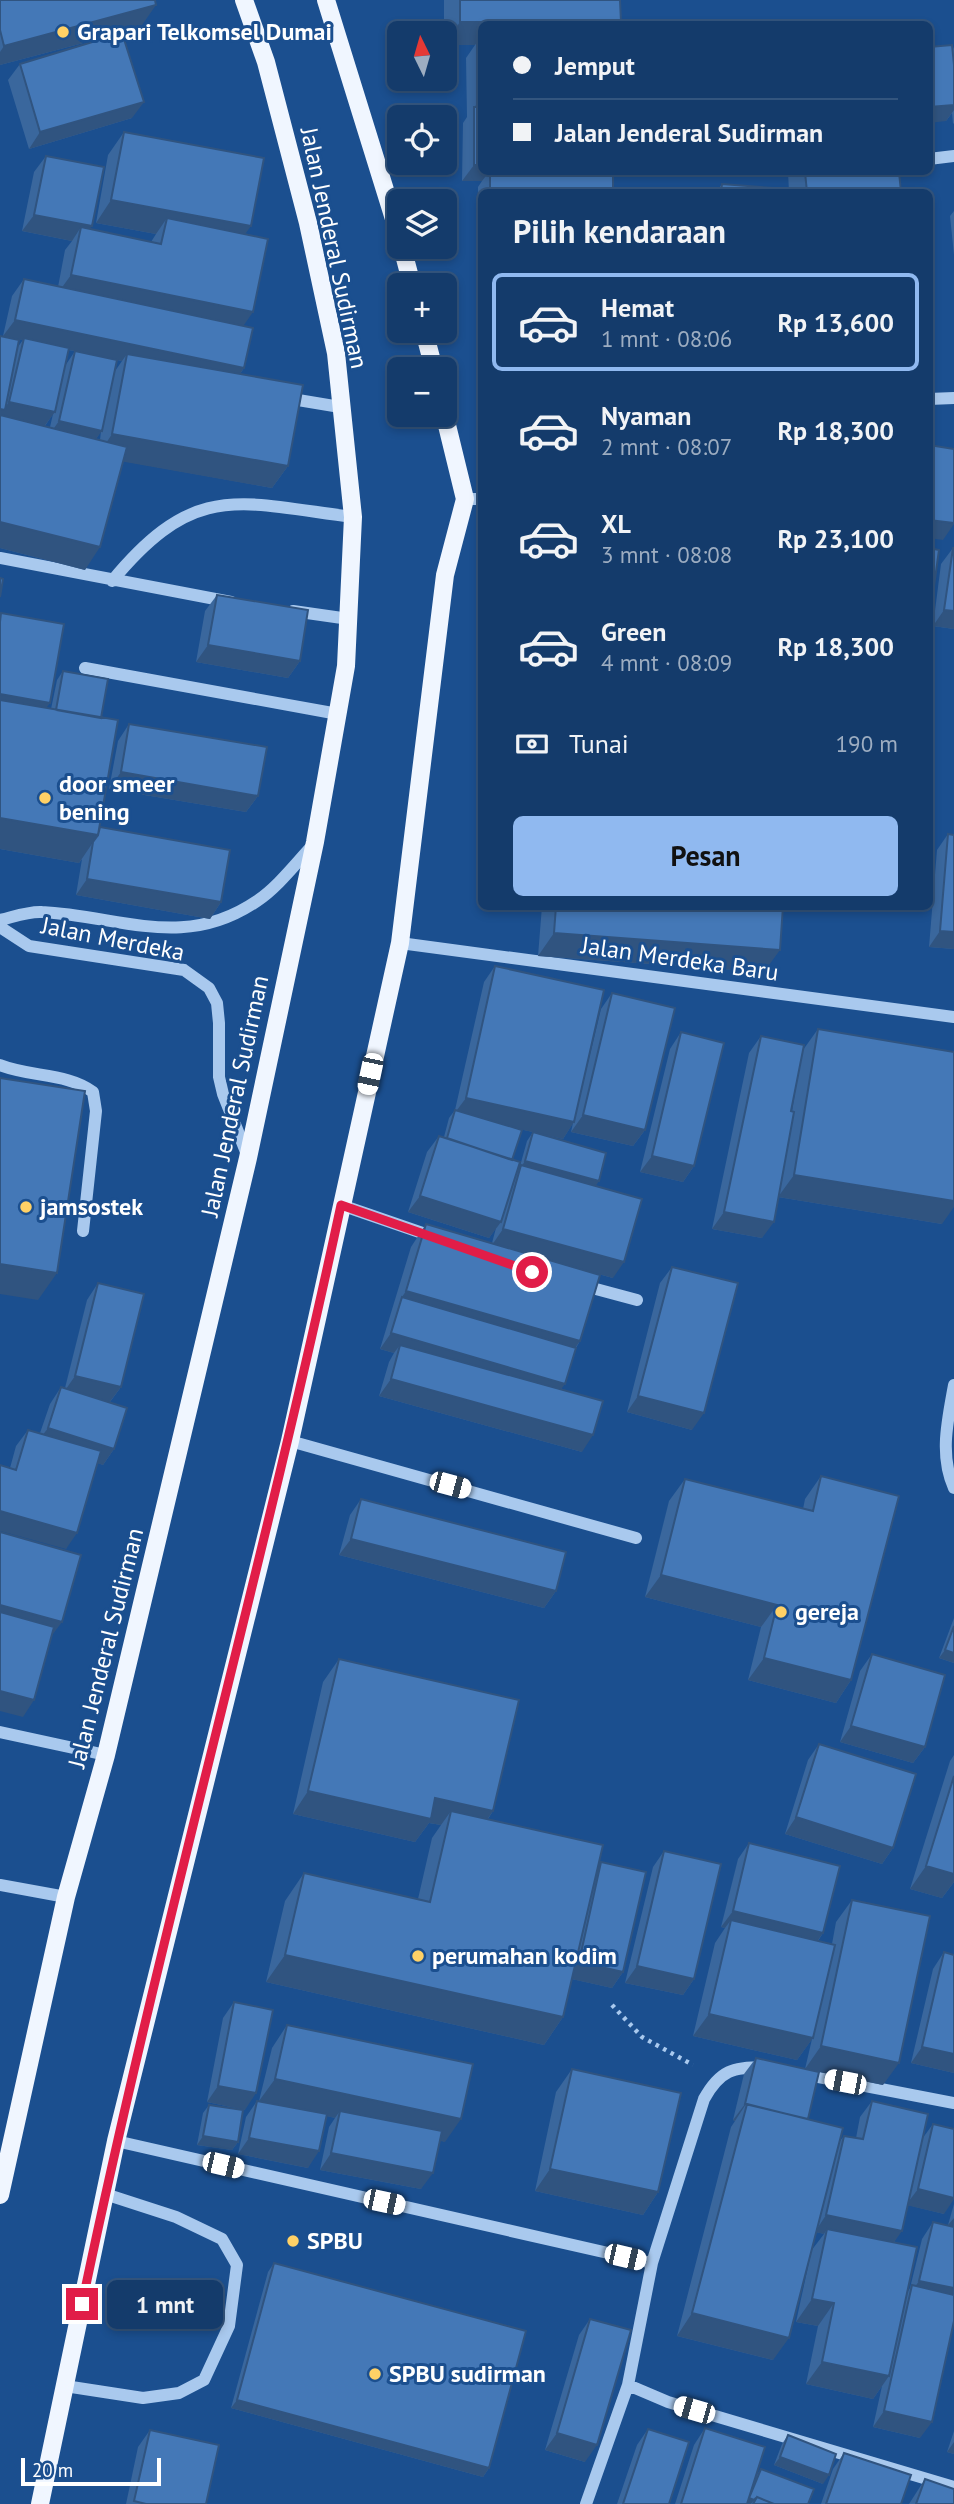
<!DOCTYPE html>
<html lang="id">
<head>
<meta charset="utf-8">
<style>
	body { margin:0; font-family:"PT Sans",sans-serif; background:#1d4271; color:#f1f3f6; height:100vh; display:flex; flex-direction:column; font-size:26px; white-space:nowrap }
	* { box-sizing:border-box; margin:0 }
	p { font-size:23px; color:#9dadc1 }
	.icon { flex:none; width:38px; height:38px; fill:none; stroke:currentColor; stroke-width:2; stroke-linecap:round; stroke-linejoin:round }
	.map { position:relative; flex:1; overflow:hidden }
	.drawer { position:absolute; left:478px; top:189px; width:455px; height:721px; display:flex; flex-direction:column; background:#143b6b; border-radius:10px; box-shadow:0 4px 10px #0003,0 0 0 2px #33557e }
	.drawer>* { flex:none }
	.guide { position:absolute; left:478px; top:21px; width:455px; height:154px; border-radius:10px; box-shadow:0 4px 10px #0003,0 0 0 2px #33557e; display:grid; align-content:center; height:154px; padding:0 35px; background:#143b6b }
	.needle { width:46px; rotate:355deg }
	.controls { position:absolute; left:387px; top:21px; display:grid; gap:14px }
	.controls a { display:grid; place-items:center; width:70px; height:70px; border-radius:10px; background:#143b6b; box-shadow:0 4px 10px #0003,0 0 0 2px #33557e; font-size:35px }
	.scale { position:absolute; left:21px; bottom:18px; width:140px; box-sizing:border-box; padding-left:7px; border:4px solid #fff; border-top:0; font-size:19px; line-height:24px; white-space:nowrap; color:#fff; -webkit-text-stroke:5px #1b4f8f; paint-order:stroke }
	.end { position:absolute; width:32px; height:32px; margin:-16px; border:9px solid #e11d48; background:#fff; box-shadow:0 0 0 4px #fff }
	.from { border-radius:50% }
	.bubble { position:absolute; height:49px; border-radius:10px; background:#143b6b; box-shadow:0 4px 10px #0003,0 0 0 2px #33557e; font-size:23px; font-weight:600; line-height:49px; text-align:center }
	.car { position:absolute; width:21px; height:42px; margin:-21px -10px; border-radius:9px; box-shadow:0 0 5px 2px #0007; background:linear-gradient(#fff 24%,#345 0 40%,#fff 0 76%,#345 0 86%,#fff 0) }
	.guide b { display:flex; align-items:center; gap:24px; height:66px; font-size:26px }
	.guide b+b { border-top:2px solid #33557e }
	.guide i { width:18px; height:18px; background:#f1f3f6 }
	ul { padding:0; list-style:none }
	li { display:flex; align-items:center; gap:21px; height:98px; margin:0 14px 10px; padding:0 21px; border:4px solid transparent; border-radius:10px }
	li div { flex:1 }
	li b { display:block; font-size:26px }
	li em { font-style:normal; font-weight:600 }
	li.active { border-color:#90b9f0 }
	li>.icon { width:63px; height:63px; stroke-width:1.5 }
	h2 { padding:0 35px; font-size:32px; line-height:84px }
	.pay { display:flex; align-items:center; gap:18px; height:77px; padding:0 35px; font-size:26px }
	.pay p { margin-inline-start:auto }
	.primary-button { display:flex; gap:14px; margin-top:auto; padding:14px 35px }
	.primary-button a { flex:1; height:80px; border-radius:10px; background:#90b9f0; color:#111; font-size:28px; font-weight:600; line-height:80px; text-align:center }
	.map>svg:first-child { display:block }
</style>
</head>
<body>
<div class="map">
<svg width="954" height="2504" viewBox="0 0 954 2504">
	<rect width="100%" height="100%" fill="#1b4f8f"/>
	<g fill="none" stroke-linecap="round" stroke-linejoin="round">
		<path stroke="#a9c9ee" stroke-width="4.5" stroke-dasharray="3.5 5" stroke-linecap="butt" d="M612,2005L642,2037L693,2065"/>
		<path stroke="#a9c9ee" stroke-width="12" d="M929,159L954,156
			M286,398L340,407
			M929,399L954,398
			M465,499H481
			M0,558L231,602
			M112,581C195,481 237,502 353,517
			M293,611L349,619
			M85,668L338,714
			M0,920C13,917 29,911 42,912C121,916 184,951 257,901C278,887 296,863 314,844
			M0,927L29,946L184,970L209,988L217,1003L219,1023V1077L223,1094L248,1157
			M400,943L954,1017
			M0,1065C30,1077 68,1073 93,1092L96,1111L83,1231
			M341,1205L434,1237
			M581,1285L637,1300
			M954,1385C948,1419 939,1455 954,1488
			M290,1441L636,1538
			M0,1732L106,1755
			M0,1885L66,1897
			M803,2074L954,2103
			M116,2141L652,2263
			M628,2385L668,2402L954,2487
			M65,2386L143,2398L179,2393L204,2380L229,2326L237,2265L222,2239L176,2217L105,2194
			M586,2504L628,2385L652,2263L704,2099C720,2070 733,2067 765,2067"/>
		<path stroke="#f0f6ff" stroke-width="18" d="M326,0L399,235
			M402,247L412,285
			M424,331L434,369
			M0,2195L66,1897L106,1755L248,1158L315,842L346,666L353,517L336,353L308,223L266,62L244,0
			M40,2504L116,2141L290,1441L400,943L445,575L465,499L444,413"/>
	</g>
	<path fill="#3a679d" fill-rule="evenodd" d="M0,0L140,28L0,65Z
		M444,0H620L481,24V172H613V192H481V220H478V187L482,181H462L463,123L467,117L466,58L475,45H444Z
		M954,47V123L953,124L952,113L946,121L953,49Z
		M20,64L132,118L29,149L8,80Z
		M124,132L245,234L244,326V368L240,374L288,466L272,488L123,461L85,570L0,548V336L17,348L23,340L3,336L12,296L24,279L58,287L65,250L72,241L22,231L34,172L46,156L90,229L151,242L156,234L96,223L108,155ZM68,350L75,351L65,366ZM117,360L122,361L115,371ZM53,414L50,427L45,426ZM101,431L100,440L96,439Z
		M788,172H899L901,192H789Z
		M722,184L773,192H716Z
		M954,211V255L950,216Z
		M953,548H954V629L933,626L941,564Z
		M217,595L300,661L288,678L196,662L205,611Z
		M1,613L46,708L51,709L57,680L63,671L101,718L100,827L221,902L210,919L76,895L82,859L79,863L0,849V615Z
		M129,724L258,796L246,812L109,789L118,741Z
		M948,834L954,949L929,947L937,850Z
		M542,906H783L764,972L538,956Z
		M495,966L579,1100L601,1009L612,993L645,1130L633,1146L571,1132L573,1123L563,1139L511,1127L512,1160L517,1170L520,1166L527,1141L533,1132L595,1186L613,1278L572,1267L580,1341L576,1348L561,1390L582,1452L379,1396L389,1362L394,1353L380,1349L411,1247L426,1224L492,1243L496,1228L489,1238L408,1212L427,1152L439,1136L444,1137L449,1118L455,1110L484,982Z
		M818,1029L942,1224L778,1197L762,1238L712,1229L749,1053L761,1036L803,1050ZM798,1075L792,1111H791Z
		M681,1032L694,1166L683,1182L640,1172L670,1049Z
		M672,1267L692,1430L627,1412L660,1283Z
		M98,1283L121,1387L110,1402L114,1449L103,1465L98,1463L66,1549L10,1468L16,1446L28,1430L40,1433L50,1404L61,1387L65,1388L87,1300Z
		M821,1476L851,1680L836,1703L748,1680L761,1627L645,1597L669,1501L685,1479L803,1509L805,1499Z
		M361,1499L556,1591L544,1608L339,1555L350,1515Z
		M954,1618V1663L939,1658Z
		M872,1654L925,1747L913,1763L840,1742L860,1671Z
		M339,1659L493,1811L488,1819L598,1867L601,1862L623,1972L612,1988L572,1979L563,2017L544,2045L266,1982L285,1901L304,1873L418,1899L432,1838L441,1825L429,1823L415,1842L293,1814L323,1682Z
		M819,1744L893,1848L882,1864L785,1834L808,1760Z
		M954,1755V1882L942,1898L910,1889L950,1761Z
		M749,1843L823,1933L818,1941L832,1944L836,1922L852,1900L883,2085L819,2072L808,2119L839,2142L844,2136L856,2138L860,2117L872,2101L922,2139L933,2124L944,2214L908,2205L894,2243L907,2293L910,2288L922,2239L933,2222L920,2438L873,2427L882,2386L873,2399L806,2384L818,2326L796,2322L811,2253L773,2360L677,2336L731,2127L735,2121L733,2120L744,2074L756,2058L805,2069L812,2039L797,2060L693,2036L715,1943L725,1928L721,1927L738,1859ZM816,2232L824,2234L811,2251Z
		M664,1851L694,1979L683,1995L625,1983L653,1867Z
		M944,1952L954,1955V2073L911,2063L933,1969Z
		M234,2002L245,2110L207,2102L223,2018Z
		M287,2025L445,2142L440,2140L421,2189L320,2170L329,2127L335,2118L327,2116L308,2168L238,2154L246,2117L257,2101H259L272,2048Z
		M572,2069L658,2192L643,2215L535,2191L556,2092Z
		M209,2105L238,2142L232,2150L197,2145L203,2113Z
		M954,2204V2227L948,2225Z
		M274,2263L489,2468L483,2477L231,2408L268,2272Z
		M590,2319L585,2462L545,2450L579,2335Z
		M705,2428L756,2476L761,2469L808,2504H675L694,2445Z
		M648,2429L669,2504H617L637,2445Z
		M150,2430L206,2504H126L138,2447Z
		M954,2431V2454L947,2452Z
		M788,2435L823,2484L774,2465L782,2444Z
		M844,2453L901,2504H821L833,2469Z
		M925,2479L954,2504H909Z"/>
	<path fill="#305480" d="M156,5L140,28L0,65V52L4,46Z
		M460,22H621L619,24H481V45L478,41L475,45H444Z
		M144,102L132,118L29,149L40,132Z
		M478,102H481V118L474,108Z
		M954,105V110L946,121L929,123V107Z
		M474,165H481V172H489L482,181H462Z
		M111,200L251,226L235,248L167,218L156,234L96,223Z
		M34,215L92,226L81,242V227L72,241L22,231Z
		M71,275L253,312L237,335L55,297Z
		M15,320L244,368L233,384L127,354L122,361L3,336Z
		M9,402L55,412L43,428L0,418V409H4Z
		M59,421L102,431L90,447L47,438Z
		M112,434L288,466L272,488L97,457Z
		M929,520L954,524L943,540L929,538Z
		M0,522L100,547L85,570L0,548Z
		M944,610L954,611V629L933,626Z
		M208,645L300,661L288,678L196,662Z
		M0,694L50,703L38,719L0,713Z
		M121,772L258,796L246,812L109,789Z
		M0,818L98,835L79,863L0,849Z
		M87,879L221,902L210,919L76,895Z
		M940,931L954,932V949L929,947Z
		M554,933L780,950L764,972L538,956Z
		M466,1098L574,1122L563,1139L454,1114Z
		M583,1115L645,1130L633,1146L571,1132Z
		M652,1156L694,1166L683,1182L640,1172Z
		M525,1161L599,1181L593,1190L519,1170Z
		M794,1175L954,1201V1207L942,1224L778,1197Z
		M420,1196L501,1222L489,1238L408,1212Z
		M724,1212L774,1222L762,1238L712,1229Z
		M503,1229L624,1262L613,1278L492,1245Z
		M0,1264L57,1273L38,1300L0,1294Z
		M406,1291L580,1341L564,1364L402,1297Z
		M391,1333L565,1384L553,1400L400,1345L394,1353L380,1349Z
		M75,1376L121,1387L109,1403L64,1392Z
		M391,1379L593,1435L582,1452L379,1396Z
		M638,1396L704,1413L692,1430L627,1412Z
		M48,1428L114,1449L103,1465L36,1444Z
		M0,1511L77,1533L66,1549L0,1531Z
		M351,1539L556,1591L544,1608L339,1555Z
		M661,1575L777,1605L761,1627L645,1597Z
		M0,1605L62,1622L50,1638L0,1625Z
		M945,1650L954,1653V1663L939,1658Z
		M764,1658L851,1680L836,1703L748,1680Z
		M0,1691L34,1700L23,1717L0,1711Z
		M851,1726L925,1747L913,1763L840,1742Z
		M308,1791L435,1798L493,1811L478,1833L451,1811L441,1825L429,1823L415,1842L293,1814Z
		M796,1817L893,1848L882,1864L785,1834Z
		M926,1866L954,1874V1882L942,1898L910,1889Z
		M733,1911L823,1933L812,1949L731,1920L725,1928L721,1927Z
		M285,1955L563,2017L544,2045L266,1982Z
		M579,1962L623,1972L612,1988L567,1978Z
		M637,1966L694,1979L683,1995L625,1983Z
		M709,2014L813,2038L797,2060L693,2036Z
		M821,2046L899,2063L883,2085L805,2069Z
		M922,2047L954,2054V2073L911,2063Z
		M275,2079L461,2119L445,2142L338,2118L340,2111L335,2118L259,2101Z
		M218,2086L256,2093L245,2110L207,2102Z
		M745,2104H746L735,2121L733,2120Z
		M203,2136L238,2142L232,2150L197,2145Z
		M249,2138L319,2151L308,2168L238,2154Z
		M331,2153L433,2173L421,2189L320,2170Z
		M550,2169L658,2192L643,2215L535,2191Z
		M918,2189L954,2198V2199L944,2214L906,2205Z
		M826,2215L902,2231L890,2248L827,2229L824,2234L815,2232Z
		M954,2218V2227L948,2225Z
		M919,2281L954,2288V2307L910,2294Z
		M812,2299L834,2303L818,2326L796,2322Z
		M692,2313L789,2338L773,2360L677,2336Z
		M822,2362L889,2376L873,2399L806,2384Z
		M237,2400L489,2468L483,2477L231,2408Z
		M884,2411L932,2422L920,2438L873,2427Z
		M557,2433L597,2445L585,2462L545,2450Z
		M954,2442V2454L947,2452Z
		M780,2457L829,2475L823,2484L774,2465Z
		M749,2498L754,2500L751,2504H745Z"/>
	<path fill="#4478b7" stroke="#305480" stroke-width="2" d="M0,0H155L156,5L4,46L0,30Z
		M460,0H620L621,22H460Z
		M122,33L144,102L40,132L20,64Z
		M478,41H481V102H478Z
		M952,45L954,65V105L929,107V47Z
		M474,107H481V165H474Z
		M124,132L264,158L251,226L111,200Z
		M46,156L104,167L92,226L34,215Z
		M490,172H613V192H490Z
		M805,172H899L901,192H807Z
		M722,184L773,188V192H721Z
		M167,218L268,239L253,312L71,275L81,227L161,244Z
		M24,279L253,328L244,368L15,320Z
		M0,336L19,340L5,410L0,409Z
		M24,338L69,348L55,412L9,402Z
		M75,351L117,360L102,431L59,421Z
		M127,354L303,385L288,466L112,434Z
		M0,415L127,447L100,547L0,522Z
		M929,445L954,449V523L929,520Z
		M929,548L939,550L932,601L929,600Z
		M953,548H954V611L944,610Z
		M0,578L3,579L0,597Z
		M217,595L308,610L300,661L208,645Z
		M1,613L64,624L50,703L0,694V622Z
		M63,671L108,679L101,718L56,710Z
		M0,700L118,720L98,835L0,818Z
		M129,724L267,747L258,796L121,772Z
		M100,827L230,850L221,902L87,879L93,842L98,835Z
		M948,834L954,835V932L940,931Z
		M556,906H783L780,950L554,933Z
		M495,966L604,990L574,1122L466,1098Z
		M612,993L675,1008L645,1130L583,1115Z
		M818,1029L954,1052V1201L794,1175Z
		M681,1032L724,1043L694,1166L652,1156Z
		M761,1036L804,1045L791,1111L794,1112L774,1222L724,1212Z
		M0,1078L85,1091L57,1273L0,1264Z
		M455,1110L522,1130L512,1160L447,1138Z
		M533,1132L606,1153L599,1181L525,1161Z
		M439,1136L520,1162L501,1222L420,1196Z
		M521,1165L642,1199L624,1262L503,1229Z
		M426,1224L600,1275L580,1341L406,1291Z
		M672,1267L738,1283L704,1413L638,1396Z
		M98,1283L144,1294L121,1387L75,1376Z
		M402,1297L576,1348L565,1384L391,1333Z
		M400,1345L603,1401L593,1435L391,1379Z
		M61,1387L127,1408L114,1449L48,1428Z
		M28,1430L101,1451L77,1533L0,1511V1465L16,1470Z
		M821,1476L899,1496L851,1680L764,1658L777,1605L661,1575L685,1479L813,1511Z
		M361,1499L566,1552L556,1591L351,1539Z
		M0,1532L81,1555L62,1622L0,1605Z
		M0,1612L54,1627L34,1700L0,1691Z
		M954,1626V1653L945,1650Z
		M872,1654L945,1675L925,1747L851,1726Z
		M339,1659L519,1700L493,1811L435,1798L431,1819L308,1791Z
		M819,1744L916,1774L893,1848L796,1817Z
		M954,1776V1874L926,1866Z
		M451,1811L603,1845L563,2017L285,1955L304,1873L430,1902Z
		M749,1843L840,1866L823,1933L733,1911Z
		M664,1851L721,1864L694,1979L637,1966Z
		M601,1862L646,1872L623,1972L579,1962Z
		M852,1900L930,1916L899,2063L821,2046Z
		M731,1920L835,1945L813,2038L709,2014Z
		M944,1952L954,1955V2054L922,2047Z
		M234,2002L273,2010L256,2093L218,2086Z
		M287,2025L473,2064L461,2119L275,2079Z
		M756,2058L819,2072L808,2119L745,2104Z
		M572,2069L681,2093L658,2192L550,2169Z
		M257,2101L327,2114L319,2151L249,2138Z
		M872,2101L928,2114L902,2231L826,2215L844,2136L863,2139Z
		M747,2104L843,2128L789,2338L692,2313Z
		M209,2105L243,2110L238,2142L203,2136Z
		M340,2111L442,2131L433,2173L331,2153Z
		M933,2124L954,2129V2198L918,2189Z
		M933,2222L954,2227V2288L919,2281Z
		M827,2229L917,2247L889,2376L822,2362L834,2303L812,2299Z
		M274,2263L526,2331L489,2468L237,2400Z
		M912,2285L954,2295V2321L932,2422L884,2411Z
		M590,2319L631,2330L597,2445L557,2433Z
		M705,2428L765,2447L747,2504H681Z
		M648,2429L689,2442L669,2504H623Z
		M150,2430L219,2445L206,2504H146L134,2501Z
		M788,2435L836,2454L829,2475L780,2457Z
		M844,2453L911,2475L901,2504H826Z
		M761,2469L814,2489L808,2504H774L757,2497L754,2500L749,2498Z
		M925,2479L954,2489V2504H916Z
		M757,2497L774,2504H753Z"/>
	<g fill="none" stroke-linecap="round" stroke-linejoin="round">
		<path stroke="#e11d48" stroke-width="9" d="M82,2304C159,1935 262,1573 341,1205L532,1272"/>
	</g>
	<g fill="#ffd166" stroke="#1b4f8f" stroke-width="2.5">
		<circle cx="63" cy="32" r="7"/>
		<circle cx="45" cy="798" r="7"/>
		<circle cx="26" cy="1207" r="7"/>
		<circle cx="781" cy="1612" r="7"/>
		<circle cx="418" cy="1956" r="7"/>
		<circle cx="293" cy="2241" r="7"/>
		<circle cx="375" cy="2374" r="7"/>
	</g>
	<g text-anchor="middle" stroke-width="6" stroke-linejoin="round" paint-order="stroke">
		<g font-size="24" font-weight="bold" fill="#fff" stroke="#1b4f8f" text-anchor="start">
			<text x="77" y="40">Grapari Telkomsel Dumai</text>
			<text x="59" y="792">door smeer<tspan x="59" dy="28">bening</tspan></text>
			<text x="40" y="1215">jamsostek</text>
			<text x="795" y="1620">gereja</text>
			<text x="432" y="1964">perumahan kodim</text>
			<text x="307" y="2249">SPBU</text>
			<text x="389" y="2382">SPBU sudirman</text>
		</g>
		<g font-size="24" fill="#fff" stroke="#1b4f8f">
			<text transform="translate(334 248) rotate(78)" y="8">Jalan Jenderal Sudirman</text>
			<text transform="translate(113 939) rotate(11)" y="8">Jalan Merdeka</text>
			<text transform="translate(680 959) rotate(8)" y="8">Jalan Merdeka Baru</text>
			<text transform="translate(235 1096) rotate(-78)" y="8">Jalan Jenderal Sudirman</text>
			<text transform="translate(106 1648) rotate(-76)" y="8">Jalan Jenderal Sudirman</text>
		</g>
	</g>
</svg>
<div class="controls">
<a><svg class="needle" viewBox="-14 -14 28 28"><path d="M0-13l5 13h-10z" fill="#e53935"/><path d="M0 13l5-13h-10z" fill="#9dadc1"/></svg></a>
<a><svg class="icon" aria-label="locate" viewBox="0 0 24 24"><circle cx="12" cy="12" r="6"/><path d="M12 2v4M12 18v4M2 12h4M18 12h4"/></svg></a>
<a><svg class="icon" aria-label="layers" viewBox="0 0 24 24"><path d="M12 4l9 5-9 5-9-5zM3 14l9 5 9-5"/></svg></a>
<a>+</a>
<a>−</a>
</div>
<div class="scale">20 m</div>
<i class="end from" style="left:532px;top:1272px"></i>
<i class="end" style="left:82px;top:2304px"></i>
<div class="bubble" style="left:107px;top:2280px;width:116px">1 mnt</div>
<i class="car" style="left:370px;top:1074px;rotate:192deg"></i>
<i class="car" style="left:450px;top:1485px;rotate:105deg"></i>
<i class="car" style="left:845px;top:2082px;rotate:281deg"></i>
<i class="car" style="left:223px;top:2165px;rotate:103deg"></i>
<i class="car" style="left:384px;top:2202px;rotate:102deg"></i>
<i class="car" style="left:625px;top:2257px;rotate:103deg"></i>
<i class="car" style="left:694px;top:2410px;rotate:286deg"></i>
<div class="guide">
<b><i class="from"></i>Jemput</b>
<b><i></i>Jalan Jenderal Sudirman</b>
</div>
<section class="drawer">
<h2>Pilih kendaraan</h2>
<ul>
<li class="active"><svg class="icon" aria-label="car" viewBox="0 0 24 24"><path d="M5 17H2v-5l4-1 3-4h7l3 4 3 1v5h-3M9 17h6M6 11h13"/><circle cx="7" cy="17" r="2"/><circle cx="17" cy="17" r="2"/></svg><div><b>Hemat</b><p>1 mnt · 08:06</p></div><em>Rp 13,600</em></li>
<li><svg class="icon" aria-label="car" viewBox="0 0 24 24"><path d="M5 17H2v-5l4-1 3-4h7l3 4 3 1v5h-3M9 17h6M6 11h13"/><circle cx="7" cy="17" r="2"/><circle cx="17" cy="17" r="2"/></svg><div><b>Nyaman</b><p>2 mnt · 08:07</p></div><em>Rp 18,300</em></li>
<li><svg class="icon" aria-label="car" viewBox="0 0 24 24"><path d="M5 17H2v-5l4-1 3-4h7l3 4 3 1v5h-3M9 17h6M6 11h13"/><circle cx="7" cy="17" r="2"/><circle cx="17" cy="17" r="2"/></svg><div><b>XL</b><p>3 mnt · 08:08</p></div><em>Rp 23,100</em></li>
<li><svg class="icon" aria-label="car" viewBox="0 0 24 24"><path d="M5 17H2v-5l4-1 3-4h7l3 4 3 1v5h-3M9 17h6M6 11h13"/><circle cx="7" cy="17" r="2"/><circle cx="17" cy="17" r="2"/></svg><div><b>Green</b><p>4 mnt · 08:09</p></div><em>Rp 18,300</em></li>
</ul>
<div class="pay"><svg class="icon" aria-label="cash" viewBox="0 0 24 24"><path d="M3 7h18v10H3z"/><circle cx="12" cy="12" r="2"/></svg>Tunai<p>190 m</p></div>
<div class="primary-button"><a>Pesan</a></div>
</section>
</div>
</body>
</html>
